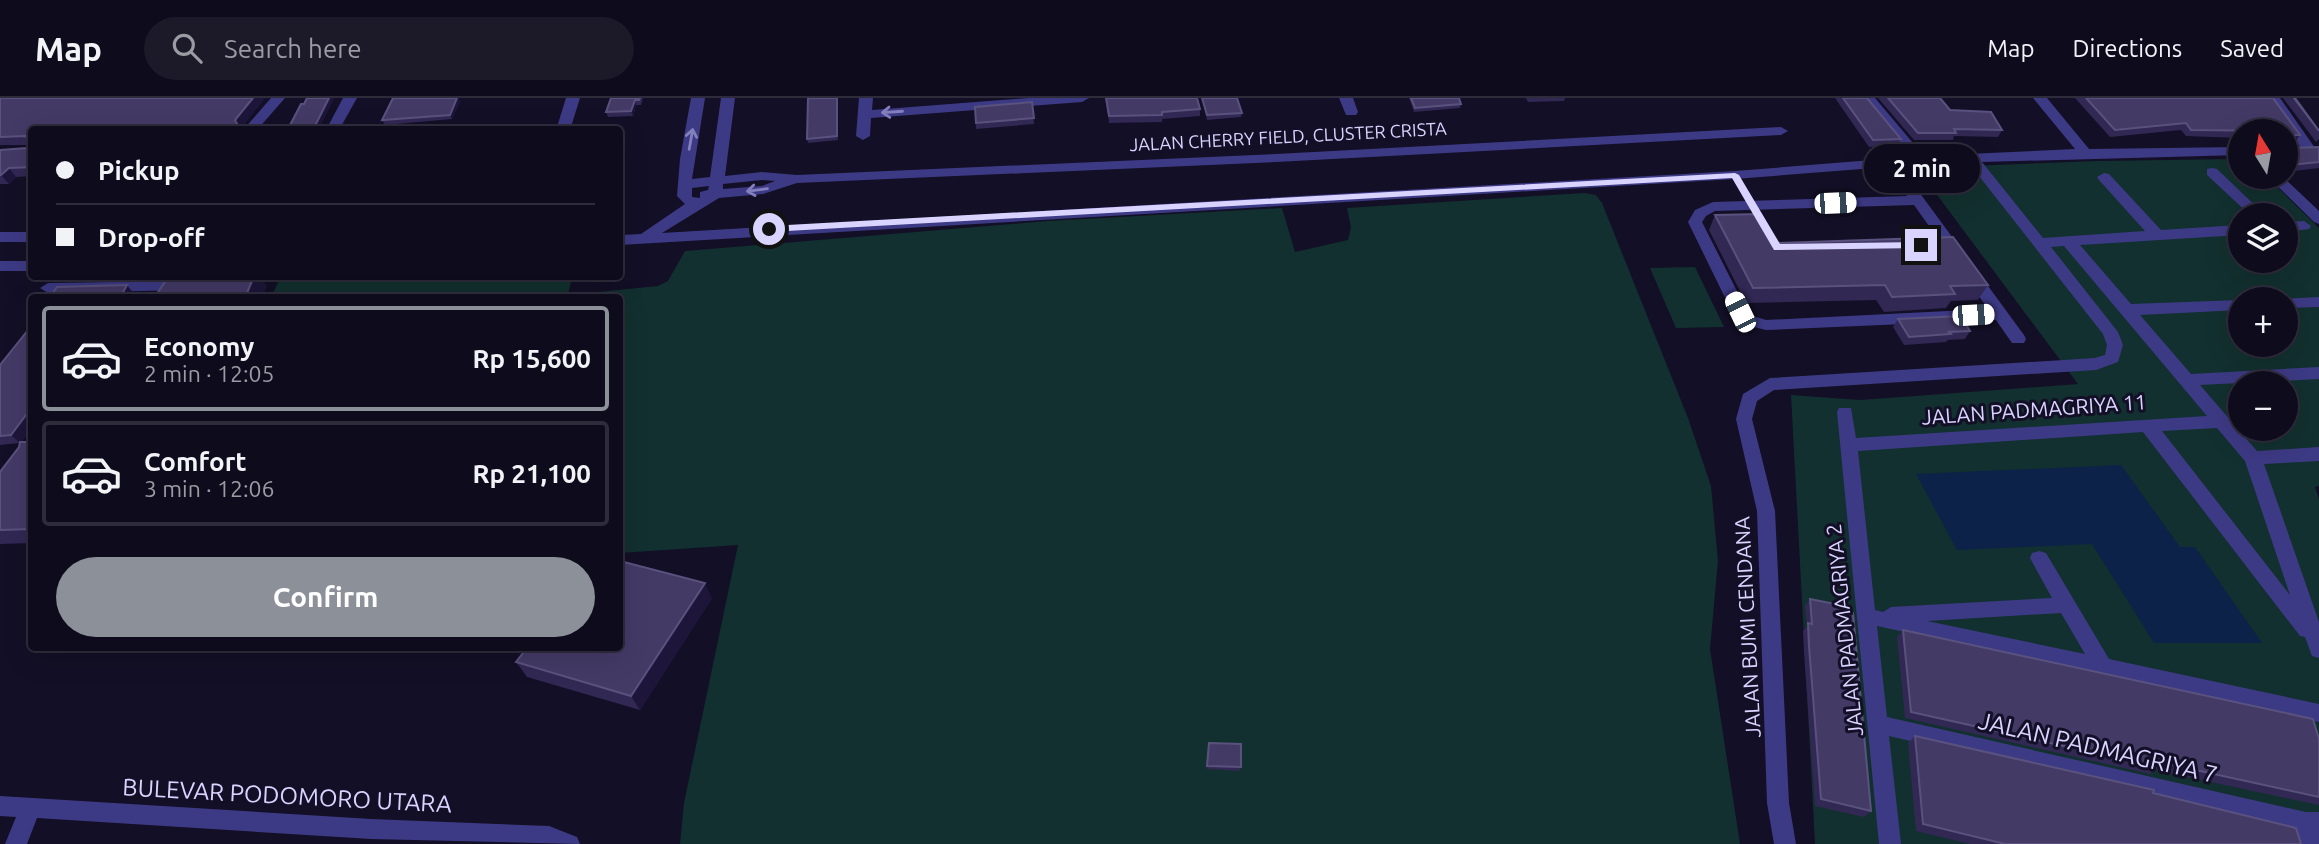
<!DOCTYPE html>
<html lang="en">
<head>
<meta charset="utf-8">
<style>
	body { margin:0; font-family:Ubuntu,sans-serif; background:#1c1929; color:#f1f3f6; height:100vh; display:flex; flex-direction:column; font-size:26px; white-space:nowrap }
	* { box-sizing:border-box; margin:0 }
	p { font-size:23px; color:#9b9ba3 }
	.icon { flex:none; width:38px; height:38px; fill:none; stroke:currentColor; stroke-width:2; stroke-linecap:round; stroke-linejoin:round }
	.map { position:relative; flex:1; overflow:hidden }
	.sheet { position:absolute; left:28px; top:196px; width:595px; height:357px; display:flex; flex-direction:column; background:#0e0b1c; border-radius:7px; box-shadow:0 7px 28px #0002,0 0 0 2px #2e2b3b }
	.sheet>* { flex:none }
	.hud { position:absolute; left:28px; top:28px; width:595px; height:154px; border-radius:7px; box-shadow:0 7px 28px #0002,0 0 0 2px #2e2b3b; display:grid; align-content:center; height:154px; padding:0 28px; background:#0e0b1c }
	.needle { width:46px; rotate:349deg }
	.tools { position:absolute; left:2228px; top:21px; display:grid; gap:14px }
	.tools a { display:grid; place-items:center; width:70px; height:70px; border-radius:50%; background:#0e0b1c; box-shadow:0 7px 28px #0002,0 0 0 2px #2e2b3b; font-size:35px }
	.end { position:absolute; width:32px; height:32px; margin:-16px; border:9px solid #d9d4ff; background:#111; box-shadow:0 0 0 4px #111 }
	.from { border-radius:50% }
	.bubble { position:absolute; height:49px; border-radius:24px; background:#0e0b1c; box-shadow:0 7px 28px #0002,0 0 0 2px #2e2b3b; font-size:23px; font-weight:700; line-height:49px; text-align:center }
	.car { position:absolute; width:21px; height:42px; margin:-21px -10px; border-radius:9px; box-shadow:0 0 5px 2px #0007; background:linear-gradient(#fff 24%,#345 0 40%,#fff 0 76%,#345 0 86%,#fff 0) }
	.hud b { display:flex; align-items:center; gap:24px; height:66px; font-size:26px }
	.hud b+b { border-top:2px solid #2e2b3b }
	.hud i { width:18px; height:18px; background:#f1f3f6 }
	ul { padding:12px 0 0; list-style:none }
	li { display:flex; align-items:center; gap:21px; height:105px; margin:0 14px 10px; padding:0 14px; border:4px solid #2e2b3b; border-radius:7px }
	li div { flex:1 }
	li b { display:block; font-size:26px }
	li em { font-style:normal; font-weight:700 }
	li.active { border-color:#8c9099 }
	li>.icon { width:63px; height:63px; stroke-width:1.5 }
	.button { display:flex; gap:14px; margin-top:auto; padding:14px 28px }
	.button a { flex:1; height:80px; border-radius:42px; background:#8c9099; color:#fff; font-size:28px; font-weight:700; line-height:80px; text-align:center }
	header { display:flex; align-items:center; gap:42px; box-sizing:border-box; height:98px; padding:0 35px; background:#0e0b1c; border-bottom:2px solid #2e2b3b }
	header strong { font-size:33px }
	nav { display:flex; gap:38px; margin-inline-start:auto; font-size:24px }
	.search { width:490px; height:63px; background:#1c1929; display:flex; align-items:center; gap:18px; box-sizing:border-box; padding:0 24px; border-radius:38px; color:#9b9ba3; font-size:26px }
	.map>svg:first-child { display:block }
</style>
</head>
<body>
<header>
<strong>Map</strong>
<div class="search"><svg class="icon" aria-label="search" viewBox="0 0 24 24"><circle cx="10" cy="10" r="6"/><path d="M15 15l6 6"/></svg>Search here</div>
<nav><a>Map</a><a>Directions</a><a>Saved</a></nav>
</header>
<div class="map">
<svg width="2319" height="746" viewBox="0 0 2319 746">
	<rect width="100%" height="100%" fill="#130f26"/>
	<path fill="#12302f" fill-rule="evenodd" d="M2240,61V79H2267L2319,130V388L2315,389L2319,401V746H1815L1791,297L1860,302L2078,286L1917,70L2097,63ZM2240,117H2286V163H2240ZM2240,201H2286V247H2240ZM2240,285H2286V331H2240Z
		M1584,95L1596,97L1602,105L1688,320L1711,388L1718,463L1710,551L1740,746H680L684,705L738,447L620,455V200H271L281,178L572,179L568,197L658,188L668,183L685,153L1048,123L1282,110L1295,154L1348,142L1351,129L1347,110Z
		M1695,169L1724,229L1676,230L1650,170Z"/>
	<path fill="#0c2248" d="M2121,367L2180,449H2195L2262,545H2154L2092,446L1957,452L1916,376Z"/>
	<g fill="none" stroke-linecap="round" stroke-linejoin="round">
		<path fill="#3d3a85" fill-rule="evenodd" d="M271,0H285L257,32H243Z
			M343,0H357L339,32H326Z
			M566,0H580L570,32H556Z
			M691,0H705L692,81L710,79L721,0H735L725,78L762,74L797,77L1276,56L1781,29L1788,33L1781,37L1276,64L797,85L763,96L719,100L662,135L1735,73L1910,59L1861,0H1875L1924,58L2075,51L2033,0H2047L2089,51L2240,49V57L1982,64L2043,140L2145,133L2099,82L2097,79L2104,75L2109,76L2161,132L2240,127V137L2080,147L2131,206L2240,202V212L2140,217L2191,276L2319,269V281L2200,287L2257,353L2319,349V363L2264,366L2319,524V560L2312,558L2305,539L2300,538L2143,334L1858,353L1875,512L1883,514L1891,509L2052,500L2030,460L2032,455L2039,453L2046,455L2109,561L2319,606V624L1877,528L1887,619L2306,714H2319V746H2301L2297,732L1889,638L1901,746H1879L1837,314L1839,310H1851L1856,340L2207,318L2064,148L2051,149L2118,234L2123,247L2118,264L2096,272L1774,292L1757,303L1752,321L1775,413L1789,705L1796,746H1774L1767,705L1757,413L1736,321L1743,296L1770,280L2095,260L2105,257L2107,247L2103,236L1968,64L1900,68L2024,237L2026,241L2024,245H2012L1996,222L1766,232L1742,226L1734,218L1688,124L1695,112L1713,104L1907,98L1887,69L1735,81L620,147V137L641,136L685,106L677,98L680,61ZM762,82L775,83L762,88L723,91V86ZM709,88L708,92L700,94V100L692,99V90ZM1914,107L1988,211L1766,222L1753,218L1746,211L1702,124L1706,118L1715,113ZM2217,330L2245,363L2290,497L2162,333ZM2061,515L2085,556L1927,523Z
			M859,0H873L872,12L1028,0H1089L1082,4L871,20L870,38L863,42L856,38Z
			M1339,0H1353L1358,14L1356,17H1346Z
			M2266,0H2280L2315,50L2313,53H2303Z
			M2212,70L2217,71L2265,117H2250L2207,77V71Z
			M2268,79H2283L2319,113V126L2314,124Z
			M2304,123L2311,128L2309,131L2286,134V124Z
			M0,134H32V144H0Z
			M0,163H32V173H0Z
			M185,183L193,188L190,192L48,195L40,190L48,185Z
			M2319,199V209L2286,210V201H2281Z
			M0,698L371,721L549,728L577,739L580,746L371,741L37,720L27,746H5L16,719L0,718Z"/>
	</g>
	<path fill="#312854" d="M0,0H265L241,30L242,32H32V78L16,79L9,86H0V52L27,50V47H0Z
		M307,0H334L318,32H288Z
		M611,0H643L641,7H636L633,18L608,19L606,14Z
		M838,0V42L808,45L807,41Z
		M1106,0L1200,11V18L1162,21V24L1109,25Z
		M1202,0L1242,15L1241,19L1207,22Z
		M1409,0H1459L1461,6L1460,10L1414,14Z
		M1526,0H1565L1564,3L1528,4Z
		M1828,0H1867L1901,41L1897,48L1869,49L1835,0Z
		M1878,0H1940L1950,12L2002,32L1998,39L1954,38L1953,42H1914Z
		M2075,0H2273L2300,37L2294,44H2290V50L2319,49V70L2286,74V33H2240V40L2186,38L2181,32L2110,39Z
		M2283,0H2295L2319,33V41L2316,44Z
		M460,3L452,21L385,27L382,22Z
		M1032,4L1034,26L976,31L975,9Z
		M1715,117L1776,145L1988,187L1978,202L1951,203L1946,210L1884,214L1876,202L1746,205L1709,132Z
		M1898,221L1970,233L1965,241L1948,242L1946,244L1904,247L1893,229Z
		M32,227V330L21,344H32V445L0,446V374L19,349L20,345L0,347V267Z
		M712,500L640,612L527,579L516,564Z
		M1810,501L1871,713L1864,719L1815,708L1804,555L1803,533L1807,528L1805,508Z
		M1903,532L2319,641V707L2155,672L2150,676L1905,620L1897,539Z
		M1915,638L2153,695L2301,746H1970L1916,733L1908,645Z
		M1209,645L1241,646L1240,673L1207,671Z"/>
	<path fill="#1d163a" d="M253,0H265L241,30L242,32H233L235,22Z
		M329,0H334L318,32H315L314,30Z
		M457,0H458L460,3L452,21L450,17Z
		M837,0H838V42L837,38Z
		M635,2L636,7L633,18L631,13Z
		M2300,37L2294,44L2286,45L2290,38Z
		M9,70L16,79L9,86L1,77Z
		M254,178H260L267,188L262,200H245Z
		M127,187L134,196L132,200H120Z
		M32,309V330L20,345L11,337Z
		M705,485L712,500L640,612L631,598Z"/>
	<path fill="#433a66" stroke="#5a527e" stroke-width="2" d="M0,0H253L235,22L237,26L233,32H32V69L9,70L1,77H0V52L27,50L28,40L25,38L0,39Z
		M307,0H329L314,30L288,31L301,6H304Z
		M393,0H457L450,17L382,22Z
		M611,0H640L639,2H635L631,13L606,14Z
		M808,0H837V38L807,41Z
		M1106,0H1197L1200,11L1162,14V17L1109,18Z
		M1202,0H1237L1242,15L1207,17Z
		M1411,0H1459L1461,6L1415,10Z
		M1843,0H1867L1901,41L1873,42Z
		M1888,0H1940L1950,12L1991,14L2002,32L1954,31L1956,35H1918Z
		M2086,0H2273L2300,37L2290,38V50L2319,49V64L2290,67L2286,63V33L2191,32L2186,25L2115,32Z
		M2294,0H2295L2319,33Z
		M1032,4L1034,20L976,25L975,9Z
		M1761,116L1776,145L1953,139L1988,187L1950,188L1955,196L1892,199L1885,187L1753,190L1715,117Z
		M254,178L245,200H154L167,181Z
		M127,187L120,200H49L57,189Z
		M1961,218L1970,233L1949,234L1951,236L1909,239L1898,221Z
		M32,227V309L11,337L0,338V267Z
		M20,344H32V431L0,432V374L19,349Z
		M620,463L705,485L631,598L516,564L527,550H620Z
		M1810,501L1850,509V514L1853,515L1871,713L1821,701L1809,548L1808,525L1812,526Z
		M1903,532L2313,621L2319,641V699L2159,664L2158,669L1911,614Z
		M1915,638L2154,692L2153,695L2296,730L2301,746H2005L1923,726Z
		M1209,645L1241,646V669L1207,668Z"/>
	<defs><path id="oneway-shaft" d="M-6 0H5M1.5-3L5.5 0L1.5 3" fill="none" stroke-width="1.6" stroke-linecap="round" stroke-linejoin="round" transform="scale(1.75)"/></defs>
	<g stroke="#837fbc">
		<use href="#oneway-shaft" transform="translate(892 14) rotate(176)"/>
		<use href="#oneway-shaft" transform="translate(691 41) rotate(-80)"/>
		<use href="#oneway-shaft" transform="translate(757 92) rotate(173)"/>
	</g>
	<path fill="#d9d4ff" d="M1735,75L1739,77L1780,146L1921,144L1926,147L1921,150L1774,152L1732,80L769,134L765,131L769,128Z"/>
	<g text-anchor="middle" stroke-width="6" stroke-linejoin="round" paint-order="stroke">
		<g font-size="18" fill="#d9d4ff" stroke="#130f26">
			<text transform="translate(1288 39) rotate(-3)" y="6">JALAN CHERRY FIELD, CLUSTER CRISTA</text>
		</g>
		<g font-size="21" fill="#d9d4ff" stroke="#130f26">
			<text transform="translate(2034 312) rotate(-4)" y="7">JALAN PADMAGRIYA 11</text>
			<text transform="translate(1748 529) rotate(-93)" y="7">JALAN BUMI CENDANA</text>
			<text transform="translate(1845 532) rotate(-96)" y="7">JALAN PADMAGRIYA 2</text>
		</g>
		<g font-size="24" fill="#d9d4ff" stroke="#130f26">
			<text transform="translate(2098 650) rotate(13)" y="8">JALAN PADMAGRIYA 7</text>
			<text transform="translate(287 698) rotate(3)" y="8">BULEVAR PODOMORO UTARA</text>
		</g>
	</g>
</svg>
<div class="tools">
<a><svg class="needle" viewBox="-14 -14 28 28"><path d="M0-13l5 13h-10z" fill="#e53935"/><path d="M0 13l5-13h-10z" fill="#9b9ba3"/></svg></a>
<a><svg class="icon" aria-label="layers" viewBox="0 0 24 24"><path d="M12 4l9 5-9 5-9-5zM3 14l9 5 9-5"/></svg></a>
<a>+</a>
<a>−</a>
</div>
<i class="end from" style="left:769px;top:131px"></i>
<i class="end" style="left:1921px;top:147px"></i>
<div class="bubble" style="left:1864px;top:46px;width:116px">2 min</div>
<i class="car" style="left:1835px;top:105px;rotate:88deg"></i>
<i class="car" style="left:1740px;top:214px;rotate:334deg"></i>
<i class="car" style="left:1973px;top:217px;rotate:87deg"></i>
<div class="hud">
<b><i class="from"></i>Pickup</b>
<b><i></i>Drop-off</b>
</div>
<section class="sheet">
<ul>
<li class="active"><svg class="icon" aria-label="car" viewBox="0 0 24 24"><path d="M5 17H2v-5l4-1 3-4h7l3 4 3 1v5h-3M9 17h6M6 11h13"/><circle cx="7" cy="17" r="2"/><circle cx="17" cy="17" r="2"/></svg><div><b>Economy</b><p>2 min · 12:05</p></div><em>Rp 15,600</em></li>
<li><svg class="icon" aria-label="car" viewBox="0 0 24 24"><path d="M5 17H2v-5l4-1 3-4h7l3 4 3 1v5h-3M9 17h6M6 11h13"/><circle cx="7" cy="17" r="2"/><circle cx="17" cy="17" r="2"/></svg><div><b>Comfort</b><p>3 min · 12:06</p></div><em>Rp 21,100</em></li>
</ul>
<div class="button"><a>Confirm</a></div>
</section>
</div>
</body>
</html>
